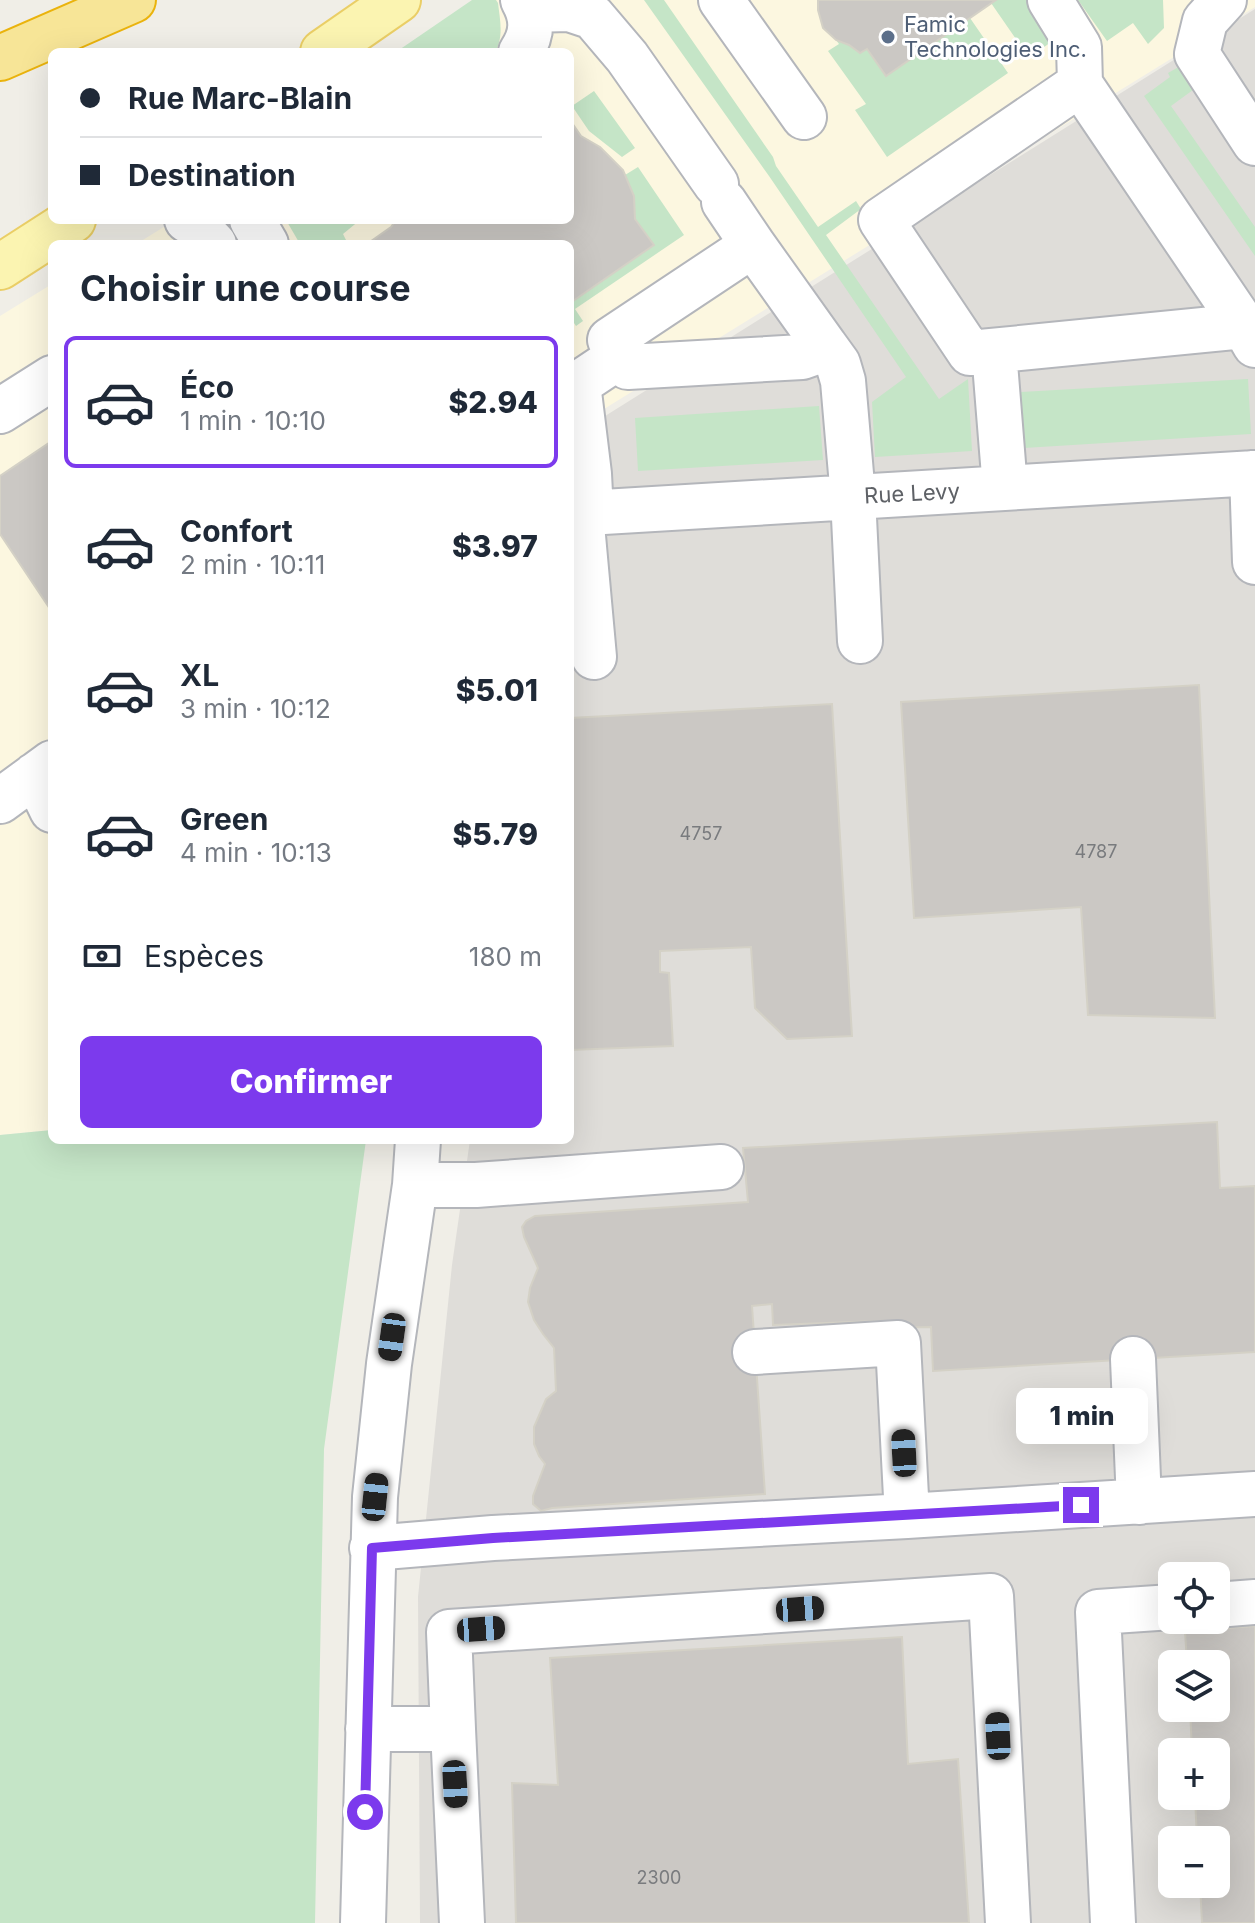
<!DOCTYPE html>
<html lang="fr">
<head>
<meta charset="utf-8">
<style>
	body { margin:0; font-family:Inter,sans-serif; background:#f2f2f3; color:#1f2937; height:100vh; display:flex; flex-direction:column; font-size:30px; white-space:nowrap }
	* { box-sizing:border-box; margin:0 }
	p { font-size:26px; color:#747a83 }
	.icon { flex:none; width:44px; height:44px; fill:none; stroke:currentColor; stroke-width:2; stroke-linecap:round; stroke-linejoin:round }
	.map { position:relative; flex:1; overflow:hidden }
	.details { position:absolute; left:48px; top:240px; width:526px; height:904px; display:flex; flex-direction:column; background:#fff; border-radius:12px; box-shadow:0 8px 32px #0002 }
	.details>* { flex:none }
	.hud { position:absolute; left:48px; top:48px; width:526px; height:176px; border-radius:12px; box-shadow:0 8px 32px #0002; display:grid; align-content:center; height:176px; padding:0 32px; background:#fff }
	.controls { position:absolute; left:1158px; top:1562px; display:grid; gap:16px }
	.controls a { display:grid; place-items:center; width:72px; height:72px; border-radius:12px; background:#fff; box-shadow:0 8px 32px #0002; font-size:40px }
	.end { position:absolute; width:36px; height:36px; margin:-18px; border:10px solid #7c3aed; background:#fff; box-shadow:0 0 0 4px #fff }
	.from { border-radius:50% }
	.bubble { position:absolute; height:56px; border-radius:12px; background:#fff; box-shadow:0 8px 32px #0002; font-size:26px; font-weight:800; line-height:56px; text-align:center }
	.car { position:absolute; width:24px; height:48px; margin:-24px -12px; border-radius:10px; box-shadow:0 0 6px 2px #0007; background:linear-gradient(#222 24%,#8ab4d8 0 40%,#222 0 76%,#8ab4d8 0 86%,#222 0) }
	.hud b { display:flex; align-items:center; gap:28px; height:76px; font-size:30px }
	.hud b+b { border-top:2px solid #e0e1e3 }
	.hud i { width:20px; height:20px; background:#1f2937 }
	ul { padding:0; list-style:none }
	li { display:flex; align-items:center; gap:24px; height:132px; margin:0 16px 12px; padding:0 16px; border:4px solid transparent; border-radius:12px }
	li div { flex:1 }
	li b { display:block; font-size:30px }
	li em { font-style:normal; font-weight:800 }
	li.active { border-color:#7c3aed }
	li>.icon { width:72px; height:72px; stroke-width:1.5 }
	h2 { padding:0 32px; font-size:36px; line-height:96px }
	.pay { display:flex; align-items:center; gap:20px; height:88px; padding:0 32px; font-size:30px }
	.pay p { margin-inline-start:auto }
	.primary-button { display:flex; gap:16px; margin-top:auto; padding:16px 32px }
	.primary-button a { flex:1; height:92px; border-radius:12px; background:#7c3aed; color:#fff; font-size:32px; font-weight:800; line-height:92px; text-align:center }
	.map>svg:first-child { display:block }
</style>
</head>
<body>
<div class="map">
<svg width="1255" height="1923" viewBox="0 0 1255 1923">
	<rect width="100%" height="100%" fill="#f0eee7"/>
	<path fill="#fcf7e0" d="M481,0H1255V7L570,430V244H134L138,243L175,220H570V52H406Z
		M52,284V1130L0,1135V316Z"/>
	<path fill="#dfddd9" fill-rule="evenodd" d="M1255,9V1923H420L418,1597L452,1265L470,1140H570V438ZM1172,1576H1216V1620H1172ZM1172,1664H1216V1708H1172ZM1172,1752H1216V1796H1172ZM1172,1840H1216V1884H1172Z"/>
	<path fill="#c5e5c7" d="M472,0H496L498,3C500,20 504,37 495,52H396Z
		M644,0H664L773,157L776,166L818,227L856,201L861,209L826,235L939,399L968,379L972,451L875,457L872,402L906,377L769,176Z
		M996,0H1031L1058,37L1029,58L991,3Z
		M1078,0H1163L1164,28L1148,44L1133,23L1107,41Z
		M970,18L1008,73L887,157L855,110L866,104L828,51L839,44L836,40L849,45L860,53L867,49L886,76Z
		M1182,65L1197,87L1171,106L1255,227V256L1144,96L1170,77L1168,73Z
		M594,91L635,148L622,157L589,131L572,106Z
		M638,167L684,235L575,309L583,321L576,326L570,317V303L654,245L635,219L634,196L625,175Z
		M286,220H360L343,234L348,244H300Z
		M1248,379L1251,434L1024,448L1021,392Z
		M819,406L823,460L638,471L635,418Z
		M52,1130V1140H366L324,1449L315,1923H0V1135Z"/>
	<path fill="#cbc8c4" stroke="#d4d1c6" stroke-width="2" d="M818,0H996L886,76L867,49L860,53L849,45L836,40L823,28L818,10Z
		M570,120L581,136L600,147L623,170L634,196L635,219L654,245L570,303V244H367L391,227L396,220H570Z
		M52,441V612L0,534V476Z
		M1199,685L1215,1018L1088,1015L1081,907L914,918L901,702Z
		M832,704L852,1036L787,1039L755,1008L751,947L660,951V972L669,973L673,1046L570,1050V718Z
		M1217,1122L1220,1188L1255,1186V1352L933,1371L931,1327L879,1328V1321L773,1325L772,1304L752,1306L765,1494L552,1508L541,1511L533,1504V1496L545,1464L539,1456L534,1444V1427L546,1399L556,1391L554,1348L543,1334L534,1320L528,1302L530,1288L538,1268L524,1237L522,1227L526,1221L535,1216L748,1202L743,1148Z
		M1255,1626V1923H1202L1200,1884H1216V1840H1197L1195,1796H1216V1752H1192L1190,1708H1216V1664H1187L1185,1631Z
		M902,1637L908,1764L958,1759L969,1923H516L512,1783L558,1785L550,1658Z"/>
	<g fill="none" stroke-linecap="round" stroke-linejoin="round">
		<defs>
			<path id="minor" d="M721,0L804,117
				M1050,0L1079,47L1080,84
				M1224,0L1205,21L1197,54L1255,143
				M529,10L569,9L593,17L627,57L716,184
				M521,52C533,34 533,18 523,0
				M724,202L753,245L610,340L628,367L802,357L819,351L825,346L753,245
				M187,220L197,226L214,244
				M252,220L266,244
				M1244,326L970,353L881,220L1080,84L1244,326L1255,345
				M825,346L838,364L843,381L853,497L860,641
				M994,351L1005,488
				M0,411L52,378
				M1252,473L1255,562
				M591,513L589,474L578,384L620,356
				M570,514L1255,473
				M581,514L594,657
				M35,775L52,810
				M0,801L52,763
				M415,1185H476L721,1167
				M755,1352L898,1343L907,1516
				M1133,1359L1139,1502
				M372,1548L493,1538L907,1516L1255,1494
				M1216,1605L1255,1602
				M368,1729H453L462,1923
				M453,1729L449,1632L991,1596L1008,1923
				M363,1923L375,1497L389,1364L415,1185L418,1140
				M1113,1923L1098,1612L1172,1607"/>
			<path id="major" d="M323,52L398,0
				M0,267L73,220"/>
			<path id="highway" d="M0,58L133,0"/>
		</defs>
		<use href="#minor" stroke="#b4b6bb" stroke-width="48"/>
		<use href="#major" stroke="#eace66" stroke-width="48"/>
		<use href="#highway" stroke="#eab30d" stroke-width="48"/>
		<use href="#minor" stroke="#fff" stroke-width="44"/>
		<use href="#major" stroke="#fbf4b1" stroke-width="44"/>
		<use href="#highway" stroke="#f7e597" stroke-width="44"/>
	</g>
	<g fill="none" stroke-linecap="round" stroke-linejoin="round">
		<path stroke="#7c3aed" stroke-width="10" d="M365,1812L372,1548L493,1538L1081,1505"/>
	</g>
	<circle fill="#5c6f8a" stroke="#fff" stroke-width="3" cx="888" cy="37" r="8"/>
	<g text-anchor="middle" stroke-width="6" stroke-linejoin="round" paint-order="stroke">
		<g font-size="18" fill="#797b7e">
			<text x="701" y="840">4757</text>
			<text x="1096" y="858">4787</text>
			<text x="659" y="1884">2300</text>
		</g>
		<g font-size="22" fill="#4e5e75" stroke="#fff" text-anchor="start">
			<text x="904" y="32">Famic<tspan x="904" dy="25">Technologies Inc.</tspan></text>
		</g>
		<g font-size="22" fill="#5e6166" stroke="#fff">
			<text transform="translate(912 493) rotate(-3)" y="8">Rue Levy</text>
		</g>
	</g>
</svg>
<div class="controls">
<a><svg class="icon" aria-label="locate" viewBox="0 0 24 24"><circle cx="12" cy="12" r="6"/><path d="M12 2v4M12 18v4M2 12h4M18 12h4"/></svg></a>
<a><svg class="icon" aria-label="layers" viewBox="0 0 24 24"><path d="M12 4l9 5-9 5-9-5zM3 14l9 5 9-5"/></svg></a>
<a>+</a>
<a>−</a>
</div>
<i class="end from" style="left:365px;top:1812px"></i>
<i class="end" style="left:1081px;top:1505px"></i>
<div class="bubble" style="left:1016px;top:1388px;width:132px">1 min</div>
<i class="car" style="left:392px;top:1337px;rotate:188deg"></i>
<i class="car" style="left:904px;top:1453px;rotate:357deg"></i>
<i class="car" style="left:375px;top:1497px;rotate:6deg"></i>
<i class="car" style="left:800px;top:1609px;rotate:86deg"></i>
<i class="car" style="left:481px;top:1629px;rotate:86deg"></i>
<i class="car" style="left:998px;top:1736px;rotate:357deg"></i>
<i class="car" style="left:455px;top:1784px;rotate:177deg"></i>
<div class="hud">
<b><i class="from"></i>Rue Marc-Blain</b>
<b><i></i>Destination</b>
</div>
<section class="details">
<h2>Choisir une course</h2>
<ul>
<li class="active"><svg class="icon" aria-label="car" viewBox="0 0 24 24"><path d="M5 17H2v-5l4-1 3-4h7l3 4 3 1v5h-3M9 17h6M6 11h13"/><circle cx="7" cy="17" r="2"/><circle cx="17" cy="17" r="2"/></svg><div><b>Éco</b><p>1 min · 10:10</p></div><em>$2.94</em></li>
<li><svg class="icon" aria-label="car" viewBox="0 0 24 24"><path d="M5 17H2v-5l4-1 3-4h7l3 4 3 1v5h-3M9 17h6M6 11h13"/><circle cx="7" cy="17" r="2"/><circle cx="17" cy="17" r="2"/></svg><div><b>Confort</b><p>2 min · 10:11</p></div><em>$3.97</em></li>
<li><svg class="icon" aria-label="car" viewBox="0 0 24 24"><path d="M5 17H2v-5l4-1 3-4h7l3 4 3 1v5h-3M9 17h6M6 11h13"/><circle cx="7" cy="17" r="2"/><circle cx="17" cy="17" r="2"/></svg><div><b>XL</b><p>3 min · 10:12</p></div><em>$5.01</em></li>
<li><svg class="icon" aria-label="car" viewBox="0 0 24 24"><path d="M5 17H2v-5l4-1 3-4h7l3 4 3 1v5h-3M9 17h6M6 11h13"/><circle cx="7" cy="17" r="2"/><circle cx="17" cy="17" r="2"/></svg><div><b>Green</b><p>4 min · 10:13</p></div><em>$5.79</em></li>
</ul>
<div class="pay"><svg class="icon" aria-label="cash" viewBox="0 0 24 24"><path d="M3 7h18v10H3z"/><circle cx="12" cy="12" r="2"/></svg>Espèces<p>180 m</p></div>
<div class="primary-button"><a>Confirmer</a></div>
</section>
</div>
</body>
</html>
